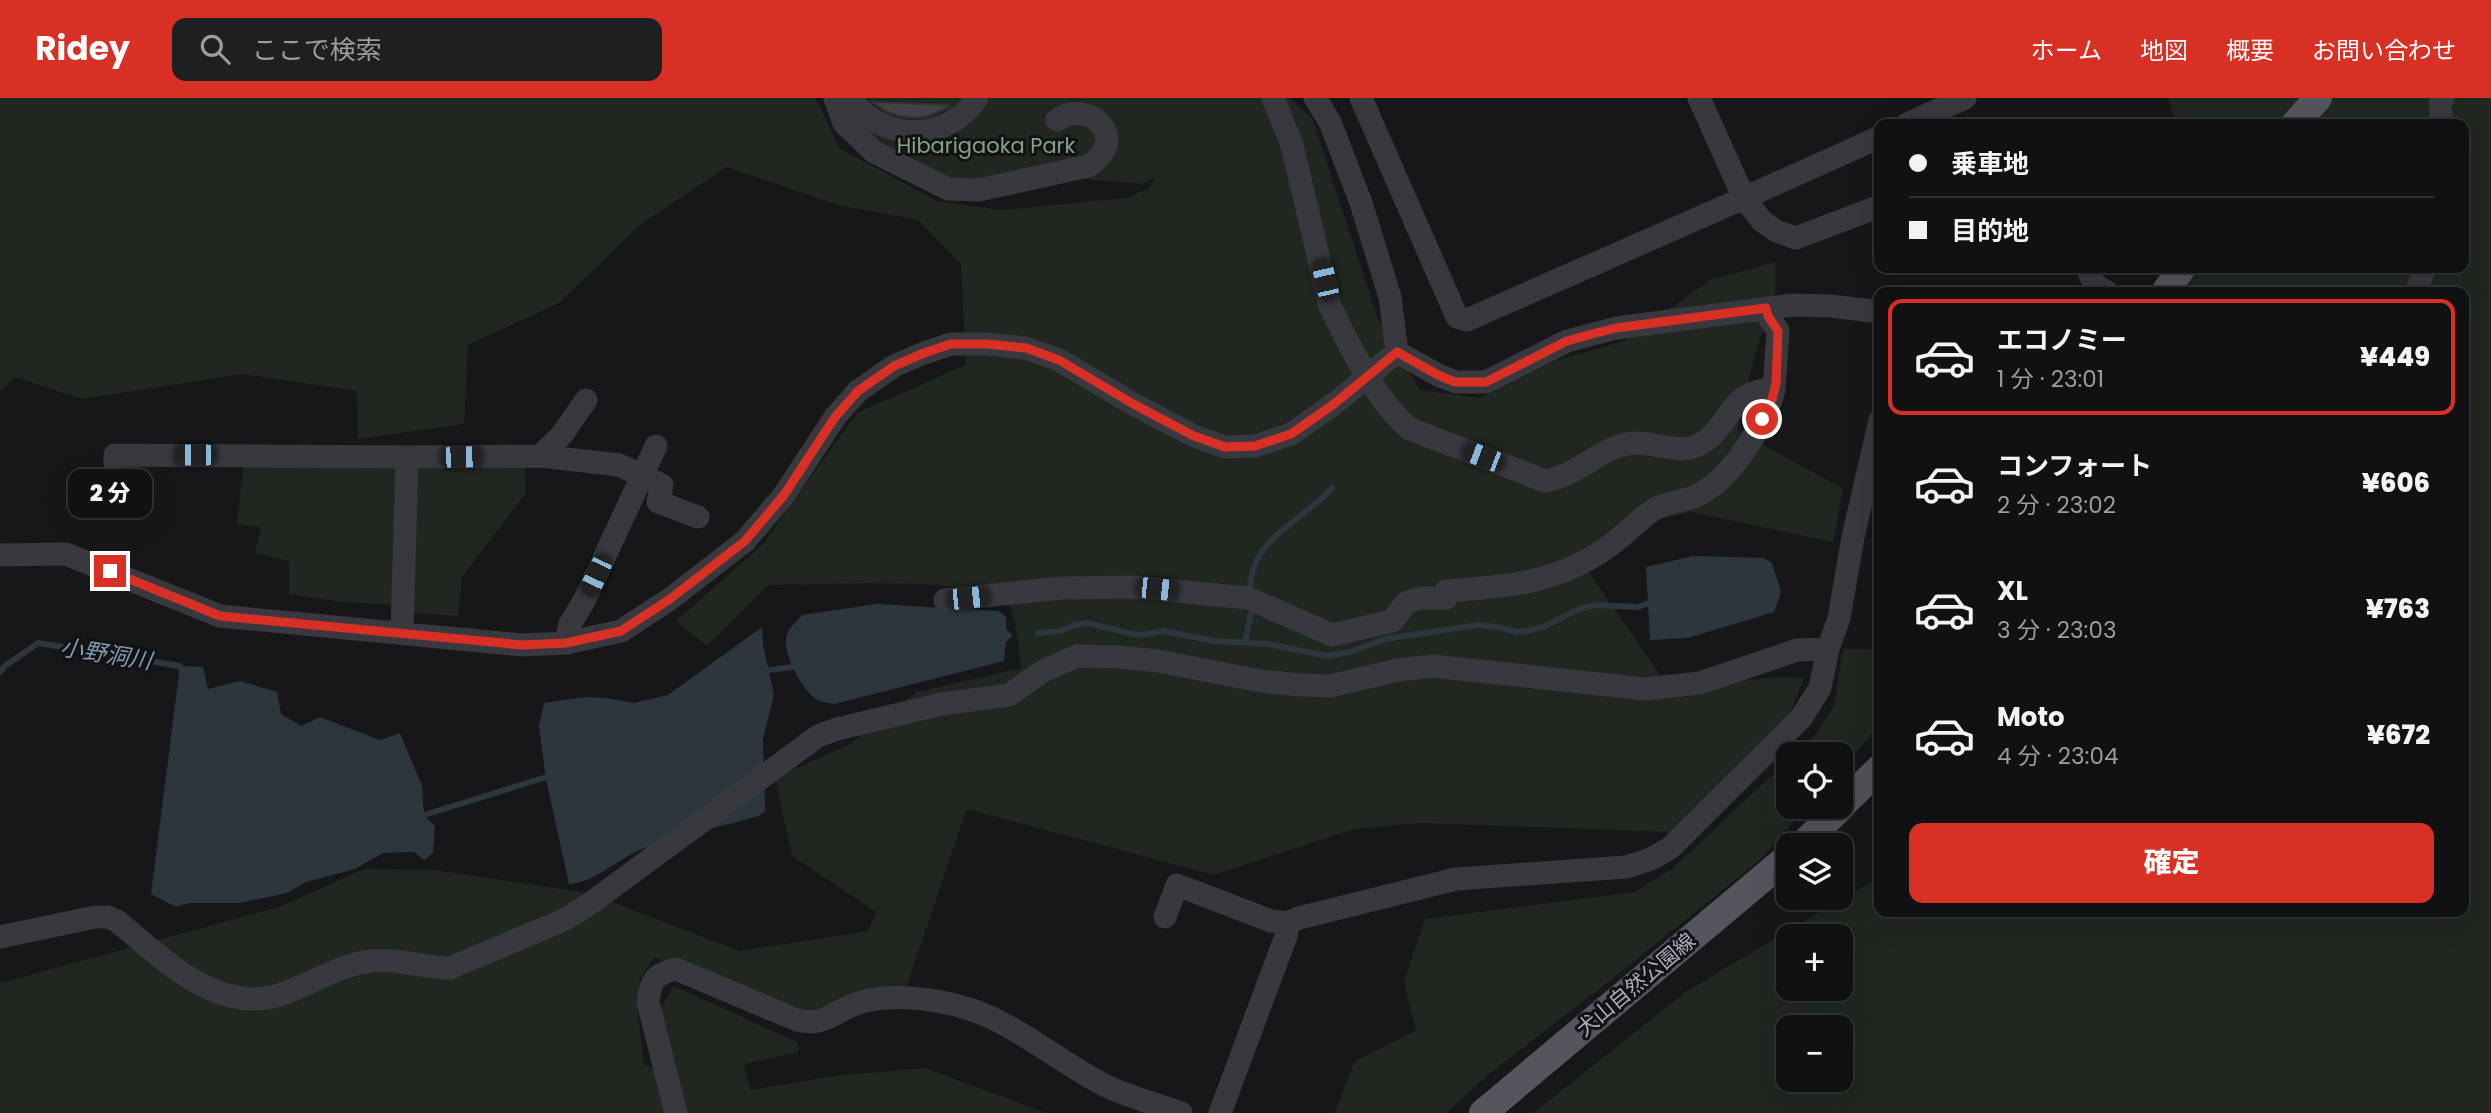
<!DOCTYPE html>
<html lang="ja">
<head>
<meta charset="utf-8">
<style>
	body { margin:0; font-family:Poppins,"Noto Sans JP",sans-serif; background:#1e1f21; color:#f1f3f6; height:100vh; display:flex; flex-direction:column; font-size:26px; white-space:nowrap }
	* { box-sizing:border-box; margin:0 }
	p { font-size:23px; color:#9c9da0 }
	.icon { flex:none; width:38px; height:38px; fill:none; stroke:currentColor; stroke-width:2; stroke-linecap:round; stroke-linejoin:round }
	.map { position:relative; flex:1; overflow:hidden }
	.panel { position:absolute; left:1874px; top:189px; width:595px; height:630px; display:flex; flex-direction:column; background:#111113; border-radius:14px; box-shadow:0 7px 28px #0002,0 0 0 2px #303133 }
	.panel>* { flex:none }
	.top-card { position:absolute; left:1874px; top:21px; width:595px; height:154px; border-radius:14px; box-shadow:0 7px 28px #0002,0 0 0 2px #303133; display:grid; align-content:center; height:154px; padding:0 35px; background:#111113 }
	.buttons { position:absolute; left:1776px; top:644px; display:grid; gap:14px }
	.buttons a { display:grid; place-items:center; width:77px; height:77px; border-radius:14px; background:#111113; box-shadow:0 7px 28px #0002,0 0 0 2px #303133; font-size:35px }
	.end { position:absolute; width:32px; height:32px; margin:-16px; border:9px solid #d93025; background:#fff; box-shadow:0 0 0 4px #fff }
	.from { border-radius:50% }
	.bubble { position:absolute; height:49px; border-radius:14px; background:#111113; box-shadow:0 7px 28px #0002,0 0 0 2px #303133; font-size:23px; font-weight:800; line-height:49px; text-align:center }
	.car { position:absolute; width:21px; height:42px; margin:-21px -10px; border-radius:9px; box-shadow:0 0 5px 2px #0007; background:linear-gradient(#222 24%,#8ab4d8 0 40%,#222 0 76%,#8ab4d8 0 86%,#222 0) }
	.top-card b { display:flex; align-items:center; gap:24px; height:66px; font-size:26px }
	.top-card b+b { border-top:2px solid #303133 }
	.top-card i { width:18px; height:18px; background:#f1f3f6 }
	ul { padding:12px 0 0; list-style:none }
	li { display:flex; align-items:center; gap:21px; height:116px; margin:0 14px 10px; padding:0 21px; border:4px solid transparent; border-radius:14px }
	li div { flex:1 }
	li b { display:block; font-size:26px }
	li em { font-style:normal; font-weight:800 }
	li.selected { border-color:#d93025 }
	li>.icon { width:63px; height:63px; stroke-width:1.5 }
	.cta { display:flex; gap:14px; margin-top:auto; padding:14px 35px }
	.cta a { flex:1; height:80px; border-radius:14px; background:#d93025; color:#fff; font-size:28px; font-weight:800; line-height:80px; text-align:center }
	header { display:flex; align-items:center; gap:42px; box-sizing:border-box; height:98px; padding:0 35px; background:#d93025; color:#fff }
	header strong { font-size:33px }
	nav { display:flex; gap:38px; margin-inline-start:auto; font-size:24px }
	.search { width:490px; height:63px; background:#1e1f21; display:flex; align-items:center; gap:18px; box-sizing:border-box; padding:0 24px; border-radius:14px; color:#9c9da0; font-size:26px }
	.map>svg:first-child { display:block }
</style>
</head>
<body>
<header>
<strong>Ridey</strong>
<div class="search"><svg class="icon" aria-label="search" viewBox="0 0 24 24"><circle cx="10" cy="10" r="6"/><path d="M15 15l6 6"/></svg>ここで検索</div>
<nav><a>ホーム</a><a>地図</a><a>概要</a><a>お問い合わせ</a></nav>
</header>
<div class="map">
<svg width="2491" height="1015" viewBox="0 0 2491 1015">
	<rect width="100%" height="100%" fill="#171719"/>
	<path fill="#1f2720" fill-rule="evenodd" d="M0,0H816L839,50L937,103L1000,112L1127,100L1149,90L1155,79L1143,86L1084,81L922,87L828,0H1289L1312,20L1378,221L1420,292L1480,300L1554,263L1624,243L1710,182L1776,164L1775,195L1754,259L1737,332L1843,391L1833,444L1691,414L1647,424L1579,460L1676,600C1721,587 1756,576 1804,580L1789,618L1672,734L1421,725L1354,731L1214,777L967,711L903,898L839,902L811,915L654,859L640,881L637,909L644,967L671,972L661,909L674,888L797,944L799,954L744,966L750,992L841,977L925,970L1046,1015H0V885L279,809L364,771L435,772L589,795L739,853L868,833L876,814L792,758L775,680L850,646L917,594L1021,570L1016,527L1008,501C979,489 950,488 919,486C868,484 818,486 768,487L707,548L676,523L762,447L857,315L966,267L961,166L918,122L838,107L727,69L641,126L559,205L468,247L464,326L358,341L357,293L242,276L82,301L15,279L0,293Z
		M2168,0H2491V1015H1533L1687,893L1879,779L1880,814H2464V194H2177L2179,170H2464V26H2176ZM1788,838H1841V891H1788ZM1788,929H1841V982H1788Z
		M244,362L519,365L525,371L526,395L462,479L458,518L410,515V508L342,504L289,496V463L255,455L261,429L237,426Z
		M1843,551H1879L1880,627L1841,671V656H1795L1815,637L1834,608Z
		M1788,662V709H1807L1761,761L1611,882L1489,976L1447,1015H1335L1354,964L1416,933L1404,883L1425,821L1635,794L1672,771Z"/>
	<path fill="#2d353d" d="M1693,458L1764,460L1772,465L1781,494L1774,514L1688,540L1650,542L1646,469Z
		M877,506L999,513L1006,519V531L1013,537L1006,544L1004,563L834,606C829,605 822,604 818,602C802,594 779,550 788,534C791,528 798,522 802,517Z
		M762,529L763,547L774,597L763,641L765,713L759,718C722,728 684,737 647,749C620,758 598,784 569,786L546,681L539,628L544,605L585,599L606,600L634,605L668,597Z
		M180,568L203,569L208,591L240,583L277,594L281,616L301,628L320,619L380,642L400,635L422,688L424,717L435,728L433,755L424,762L414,754L383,755L355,771L306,784L287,795L239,805H189L176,809L151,796Z"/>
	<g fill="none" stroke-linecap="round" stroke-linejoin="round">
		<path stroke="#2d353d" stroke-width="6" d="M1250,497C1248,440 1300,426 1332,390
			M1038,535L1060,533L1075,527L1088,525L1132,536L1142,537L1163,533L1215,543L1268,546L1327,558L1350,554L1385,541L1478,527L1497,529L1516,534L1528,533L1543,529L1579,511L1595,507L1638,509L1649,505
			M1245,544L1251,516V508
			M762,573L800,568
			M0,574L5,568L38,545L180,568L184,576
			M416,717H424L553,677"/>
	</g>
	<path fill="#414246" stroke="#313135" stroke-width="2" d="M873,4L950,7V8L929,18L914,20L899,18L885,13Z"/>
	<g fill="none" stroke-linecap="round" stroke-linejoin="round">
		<path stroke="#38383e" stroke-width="23" d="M835,0L844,25L874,54L948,91L979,92L1088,68C1133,39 1087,0 1057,22
			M851,0C880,45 948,45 977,0
			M1273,0L1292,47L1330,208L1336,220
			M1315,0L1330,24L1361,105L1390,199L1397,254
			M1361,0L1457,219L1467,222L1744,100L1762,123L1776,133L1796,140L1880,108
			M1699,0L1744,100L1880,39
			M1907,26L1965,0
			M2442,26L2440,6L2443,0
			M2087,170L2095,187L2107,194
			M2417,194L2424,170
			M1766,210L1768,218L1778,233L1774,292
			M1397,254L1438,277L1456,284H1486L1567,243L1616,230L1793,207L1831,208L1880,214
			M540,358L619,367L662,387L658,404L698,419
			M115,393V357L407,359L540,358L561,338L586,302
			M0,457L66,456L220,518L522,547L566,545L621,533L670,501L745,443L784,397L835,319L858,293L894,268L924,255L951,246H988L1026,250L1059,262L1135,307L1194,338L1225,349L1255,348L1291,336L1334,306L1397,254
			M945,502L1061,490L1134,489L1248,500L1332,537L1392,523L1407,504L1422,500H1446V493C1509,488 1558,486 1612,446C1626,436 1638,422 1653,412C1665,404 1684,404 1698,397C1732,380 1764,328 1774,292C1730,290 1732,325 1704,344C1682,359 1657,344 1635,345C1602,347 1578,378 1545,383L1410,331
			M402,535L407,359
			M566,545L570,526L584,503L656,348
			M1165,819L1177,787L1271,823L1288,825L1299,820L1456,781L1626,769L1651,761L1670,750L1801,620L1820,590L1828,551
			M0,839L95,819H108L117,823C164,861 219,920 285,895C314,884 340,867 371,863C398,860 423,870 450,870L564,822L588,807L818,638L837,631L942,606L1009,597L1043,573L1077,558L1119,559L1158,563L1261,583L1301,587L1330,588L1398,572L1433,568L1645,591L1700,585L1797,552L1828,551L1839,520L1853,439L1880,322
			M676,1015L648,904C651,882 654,876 676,871L797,922C828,930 836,909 866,903C892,897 924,900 951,906C1009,918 1054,962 1106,988C1129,999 1156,1006 1181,1015
			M1220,1015L1286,838L1288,825"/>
		<path stroke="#54555d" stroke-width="28" d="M2295,26L2318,0
			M2165,194L2182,170
			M1841,708L1880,670
			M1802,747L1841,709
			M1483,1015L1788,759"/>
		<path stroke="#38383e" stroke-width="23" d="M1336,220C1352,254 1381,308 1410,331"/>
	</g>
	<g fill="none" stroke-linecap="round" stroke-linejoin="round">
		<path stroke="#d93025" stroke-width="9" d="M110,473L220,518L522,547L566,545L621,533L670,501L745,443L784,397L835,319L858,293L894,268L924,255L951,246H988L1026,250L1059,262L1135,307L1194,338L1225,349L1255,348L1291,336L1334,306L1397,254L1438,277L1455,284H1486L1567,243L1592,236L1616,230L1766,210L1768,218L1778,233L1776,286L1772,301L1762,321"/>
	</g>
	<g text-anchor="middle" stroke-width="6" stroke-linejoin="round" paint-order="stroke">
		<g font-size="21" fill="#80a484" stroke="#121214">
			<text x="986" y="55">Hibarigaoka Park</text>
		</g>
		<g font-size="21" fill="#a9adb9" stroke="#121214">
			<text transform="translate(1636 887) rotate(-40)" y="7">犬山自然公園線</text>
		</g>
		<g font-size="23" font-style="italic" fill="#8098b3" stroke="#121214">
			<text transform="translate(106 556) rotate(9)" y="8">小野洞川</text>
		</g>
	</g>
</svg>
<div class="buttons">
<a><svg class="icon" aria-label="locate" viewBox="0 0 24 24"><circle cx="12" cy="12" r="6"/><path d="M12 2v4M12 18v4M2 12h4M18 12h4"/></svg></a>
<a><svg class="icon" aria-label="layers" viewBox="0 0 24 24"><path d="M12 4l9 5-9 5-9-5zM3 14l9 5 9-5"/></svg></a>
<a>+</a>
<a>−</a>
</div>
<i class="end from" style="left:1762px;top:321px"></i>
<i class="end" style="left:110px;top:473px"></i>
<div class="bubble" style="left:68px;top:371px;width:84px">2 分</div>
<i class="car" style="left:1325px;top:182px;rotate:347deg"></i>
<i class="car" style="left:195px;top:357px;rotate:270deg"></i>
<i class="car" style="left:461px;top:359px;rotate:89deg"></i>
<i class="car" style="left:1483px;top:359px;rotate:291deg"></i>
<i class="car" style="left:596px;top:477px;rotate:205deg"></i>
<i class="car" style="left:1157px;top:491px;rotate:96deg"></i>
<i class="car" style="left:968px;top:500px;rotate:84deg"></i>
<div class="top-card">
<b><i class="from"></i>乗車地</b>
<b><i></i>目的地</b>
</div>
<section class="panel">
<ul>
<li class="selected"><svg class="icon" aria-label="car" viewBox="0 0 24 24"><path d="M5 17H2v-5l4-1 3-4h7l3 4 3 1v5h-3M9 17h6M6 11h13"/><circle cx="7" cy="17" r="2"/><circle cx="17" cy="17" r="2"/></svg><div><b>エコノミー</b><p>1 分 · 23:01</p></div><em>¥449</em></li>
<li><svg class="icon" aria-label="car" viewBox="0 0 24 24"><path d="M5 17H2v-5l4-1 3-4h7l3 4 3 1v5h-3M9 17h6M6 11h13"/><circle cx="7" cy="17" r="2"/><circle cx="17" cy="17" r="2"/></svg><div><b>コンフォート</b><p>2 分 · 23:02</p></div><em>¥606</em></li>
<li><svg class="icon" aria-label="car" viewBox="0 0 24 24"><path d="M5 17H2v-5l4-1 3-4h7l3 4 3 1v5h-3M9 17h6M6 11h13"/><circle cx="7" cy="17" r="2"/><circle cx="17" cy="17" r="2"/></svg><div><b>XL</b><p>3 分 · 23:03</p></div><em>¥763</em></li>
<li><svg class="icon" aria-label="car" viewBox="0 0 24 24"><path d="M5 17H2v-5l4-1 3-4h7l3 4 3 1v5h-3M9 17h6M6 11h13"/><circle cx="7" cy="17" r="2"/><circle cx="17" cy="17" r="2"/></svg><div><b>Moto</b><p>4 分 · 23:04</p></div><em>¥672</em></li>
</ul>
<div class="cta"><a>確定</a></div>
</section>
</div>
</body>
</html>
